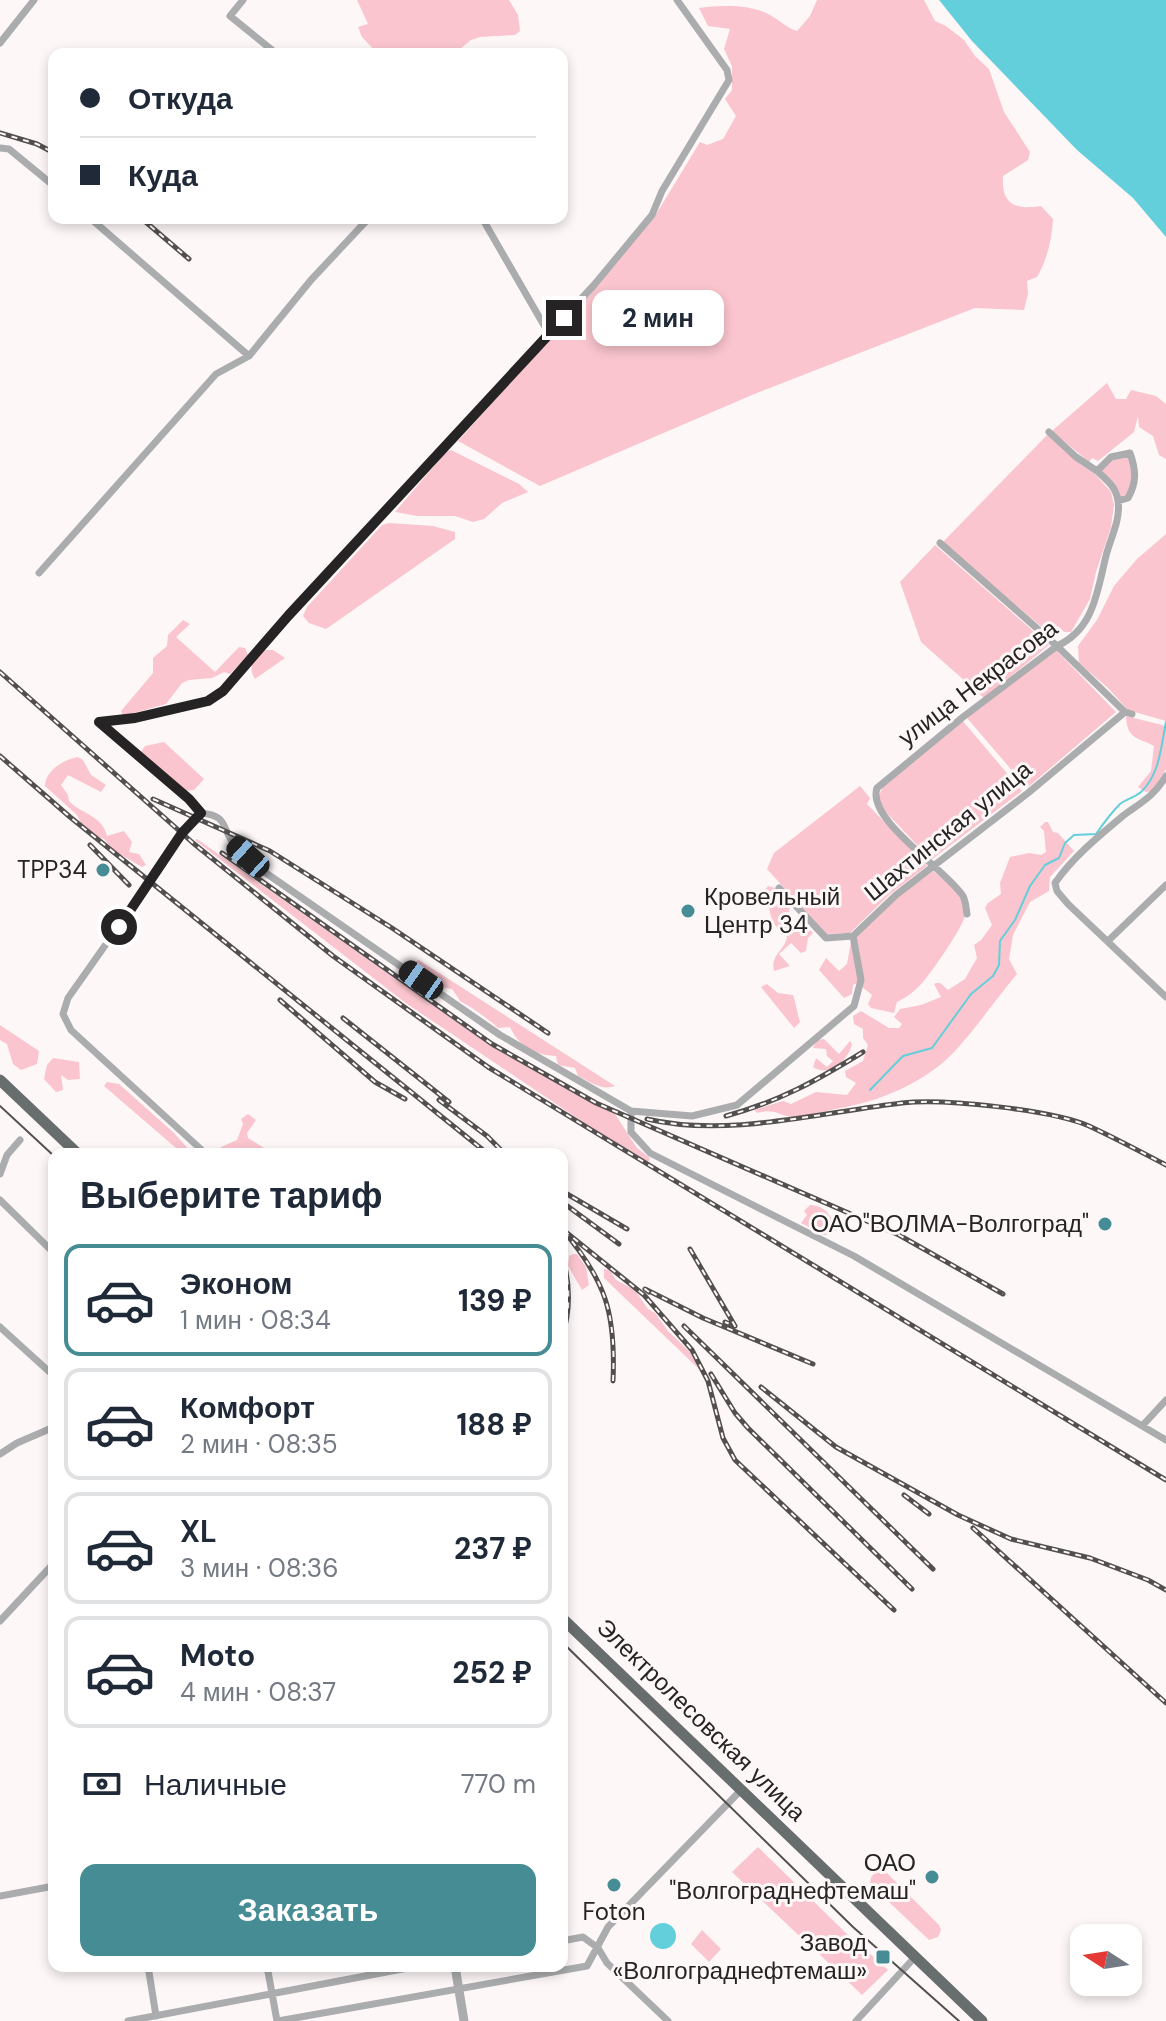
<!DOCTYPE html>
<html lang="ru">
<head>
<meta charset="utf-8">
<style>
	body { margin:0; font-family:"DM Sans",sans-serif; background:#f2f2f3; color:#1f2937; height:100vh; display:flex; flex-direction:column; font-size:30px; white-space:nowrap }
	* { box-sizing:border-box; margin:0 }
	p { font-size:26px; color:#747a83 }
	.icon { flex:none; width:44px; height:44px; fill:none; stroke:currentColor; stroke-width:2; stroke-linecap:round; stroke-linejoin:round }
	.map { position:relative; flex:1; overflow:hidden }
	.side { position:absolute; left:48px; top:1148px; width:520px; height:824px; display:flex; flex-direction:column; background:#fff; border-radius:16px; box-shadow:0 4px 12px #0003 }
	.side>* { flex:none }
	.banner { position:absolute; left:48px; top:48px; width:520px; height:176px; border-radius:16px; box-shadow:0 4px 12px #0003; display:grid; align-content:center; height:176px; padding:0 32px; background:#fff }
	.needle { width:52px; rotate:282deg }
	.buttons { position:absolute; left:1070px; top:1924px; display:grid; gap:16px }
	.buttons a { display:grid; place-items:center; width:72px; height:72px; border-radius:16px; background:#fff; box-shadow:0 4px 12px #0003; font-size:40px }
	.end { position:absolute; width:36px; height:36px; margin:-18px; border:10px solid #252323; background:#fff; box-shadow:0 0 0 4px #fff }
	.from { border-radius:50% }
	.bubble { position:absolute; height:56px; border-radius:16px; background:#fff; box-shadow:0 4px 12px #0003; font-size:26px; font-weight:700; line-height:56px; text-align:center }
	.car { position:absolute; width:24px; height:48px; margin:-24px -12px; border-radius:10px; box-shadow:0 0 6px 2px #0007; background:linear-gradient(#222 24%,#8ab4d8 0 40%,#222 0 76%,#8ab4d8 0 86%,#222 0) }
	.banner b { display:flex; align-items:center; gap:28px; height:76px; font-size:30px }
	.banner b+b { border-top:2px solid #e0e1e3 }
	.banner i { width:20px; height:20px; background:#1f2937 }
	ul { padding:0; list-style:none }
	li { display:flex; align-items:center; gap:24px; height:112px; margin:0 16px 12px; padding:0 16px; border:4px solid #e0e1e3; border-radius:16px }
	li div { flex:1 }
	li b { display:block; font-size:30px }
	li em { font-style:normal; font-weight:700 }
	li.active { border-color:#458c94 }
	li>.icon { width:72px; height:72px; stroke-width:1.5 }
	h2 { padding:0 32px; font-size:36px; line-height:96px }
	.pay { display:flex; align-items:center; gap:20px; height:88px; padding:0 32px; font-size:30px }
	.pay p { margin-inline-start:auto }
	.action { display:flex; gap:16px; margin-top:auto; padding:16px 32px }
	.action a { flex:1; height:92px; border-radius:16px; background:#458c94; color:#fff; font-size:32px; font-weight:700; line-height:92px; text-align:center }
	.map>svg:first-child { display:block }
</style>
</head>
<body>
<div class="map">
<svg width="1166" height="2021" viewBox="0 0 1166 2021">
	<rect width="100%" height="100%" fill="#fef7f8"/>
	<path fill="#fac5ce" d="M357,0H509L518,15L520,31L515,35L480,37L471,40L454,54H378L362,37L358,27L368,24Z
		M817,0H924L935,21L946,26L964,40L975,56L989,69L1004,112L1030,152L1028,160L1003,176C1001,205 1016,210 1041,206L1053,219C1052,239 1047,260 1037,277L1027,281L1028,294L1024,310L975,308L752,395L540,486L458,441L592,292L655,216L700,142L707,145L723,139L736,116L725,99L732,90V66L724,49L730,29L708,26L699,8C719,5 752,4 770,15C781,21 785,27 797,31L810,16Z
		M1107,383L1116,399H1126L1131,390L1156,396L1166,404V459L1159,455L1153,436L1139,427L1138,416L1134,432L1098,461L1092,458L1089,462L1052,431Z
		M1049,433L1080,464L1095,474L1111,492L1114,505L1111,527L1096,572L1090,599L1071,632H1064L1058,626L1049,633L942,543Z
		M451,450L519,484L528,492L502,503L484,519L473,522L455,516H417L395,512L446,452Z
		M1129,455L1133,485L1126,497L1120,498L1114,483L1100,471L1113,459Z
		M389,523L433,526L455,532V539L326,629L309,623L303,616L307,607L382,525Z
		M1166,534V721L1128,710L1108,688L1079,663L1078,646L1097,620L1114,586L1137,559Z
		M935,545L1049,645L984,698L921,642L900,582Z
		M183,620L190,624L176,637L215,672L239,647L245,648L248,655L230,674L224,672L212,678L189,680L182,683L166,704L123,716L121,711L153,673V658L167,646L168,635Z
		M266,650H273L285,658L255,679C247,667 254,657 266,650Z
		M1056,650L1116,712L1027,788L967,718Z
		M1126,716L1166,726V769L1153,791L1146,792L1138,787L1151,771L1154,746C1138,737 1127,740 1126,716Z
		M962,720L1022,791L931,860L883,809L878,797L883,787Z
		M164,742L204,779L194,790L185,791L140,754L145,746Z
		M78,757L83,760L91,775L106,785L101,792L68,775L61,785L68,795L69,801C83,815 102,815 107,836L124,831L132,842L129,852L139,854L146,865L142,867L113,850L104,839L85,831L77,815L45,786C45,771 64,759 78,757Z
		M860,786L870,798L867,804L927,866L889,895L850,933L826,934L767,869L774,853Z
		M1045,822H1048L1053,832L1058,833L1074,851L1050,877L1049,891L1030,902L1013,935L1009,959L1017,974C996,999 977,1027 955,1051C925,1083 879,1102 835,1109C823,1112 806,1117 793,1117C778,1116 776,1108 757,1113L754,1110L783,1101L791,1104L816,1092L847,1095L856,1083L846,1077L845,1071L863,1061L868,1045L863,1038V1029L854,1024L853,1016L861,1011L889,1028H899L902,1024L894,1017L900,1009L921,1005L941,997L934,984L936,983H940L948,990L965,979L977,958L974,945L981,940L992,925L985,908L988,903L1001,894L1000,883L1010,857L1029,853L1041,855L1046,852L1044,831L1040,827Z
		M197,839L491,1046L615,1114L637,1148L650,1158L647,1165L407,1004L195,840Z
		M933,871C947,881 965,896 965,915C965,924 930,975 922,983C914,992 907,997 897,1002L894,1013L871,1008L868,1004L872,995L857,983L853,985L852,994L844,998L819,970L826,958L839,971L847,964L851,942L893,900Z
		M768,886L775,888L776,905L790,904L788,922L791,928L807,927L813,933L808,938L806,951L801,953L791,943L779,954L790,966L774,971C770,955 785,950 787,937C767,922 772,913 765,890Z
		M419,960L615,1086C602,1091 590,1082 578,1076L575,1068L558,1065L556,1056C535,1055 519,1047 510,1027L498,1028C494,1023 466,1003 461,1002L452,989L434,986L431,980L422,977L414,962Z
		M767,984L778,993L793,995C794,996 799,1019 800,1022L794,1028L761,987Z
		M0,1025L39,1051L37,1064L21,1070L13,1064L7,1044L0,1040Z
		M824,1039L839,1054L850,1041L852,1044C849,1060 828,1078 813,1067L816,1058L827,1067L833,1061L827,1056L826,1049L813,1048L817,1040Z
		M53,1058L79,1062L80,1079L68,1080L61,1075L63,1090L56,1092L44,1079L47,1065Z
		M107,1082L119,1084L173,1132L193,1154H183L104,1086Z
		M248,1114L256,1120L247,1133L248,1138L274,1154H223L221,1147L237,1140L243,1124L241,1119Z
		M810,1205C827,1206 830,1216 838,1229L830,1235H824L801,1223L807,1215L804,1211Z
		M573,1254H577L586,1267L589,1285L582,1290L568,1266L569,1256Z
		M604,1269L610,1270L616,1280L635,1290L648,1309L655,1313L668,1331L690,1352L701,1371L604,1278Z
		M758,1847L850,1937V1938L812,1948L732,1872Z
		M881,1867L939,1925L941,1930L938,1937L929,1940L870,1884L871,1877Z
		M702,1930L721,1949L709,1962L691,1944Z
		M856,1941L888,1970L862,1995L818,1953Z"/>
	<path fill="#62cfdb" d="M939,0H1166V237L1133,198L1077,150L972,41Z
		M650 1936a13 13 0 1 1 26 0a13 13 0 1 1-26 0Z"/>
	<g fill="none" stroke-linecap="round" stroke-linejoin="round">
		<path stroke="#62cfdb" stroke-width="2" d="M870,1090L903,1056L932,1048L971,994L993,976L999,965L1000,941L1015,920L1030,886L1045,865L1059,858L1065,843L1074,835L1096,834C1103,824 1111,813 1120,804C1126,799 1134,798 1141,792C1160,774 1161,746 1166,722"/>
		<path stroke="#aaacad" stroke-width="7" d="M243,0L230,16L277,54
			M0,43L34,0
			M0,148L9,149L54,186
			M90,218L249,356
			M482,218L549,334
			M1049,432L1076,457L1097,471
			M940,543L1057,646L1125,712L1132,714
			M39,573L216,374L249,356L311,280L369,218
			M99,722L189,799L201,813C230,816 220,828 235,845C242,855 254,863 263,871L500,1035L631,1111L692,1116L737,1105L854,1006L861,980L853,936L896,895L1028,793L1125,712
			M99,722L135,718L208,701L223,691L288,616L594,285L652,215L662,191L729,80L727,70L677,0
			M1166,776C1154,796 1142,802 1124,815C1100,835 1073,857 1055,883L1057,891L1068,904L1166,997
			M201,813L182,833L164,862L68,998L63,1014L71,1030L206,1154
			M779,888L826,938L853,936
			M967,914C966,908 966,902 963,896C946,869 866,820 877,788L963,717L1057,646C1094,629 1097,592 1106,556C1110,539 1121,520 1118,501C1116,487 1107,480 1097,471L1111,457L1130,453C1136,470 1137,482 1128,498L1118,501
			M1109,940L1166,885
			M631,1111V1132L650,1153L854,1256L1166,1440
			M0,1174L7,1155L20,1140
			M0,1200L54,1253
			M0,1327L54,1376
			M1143,1425L1166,1400
			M0,1454L17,1443L54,1427
			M0,1621L54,1563
			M0,1896L54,1886
			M562,1941L583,1937L598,1948L607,1963L668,2021
			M148,1966L156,2016
			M267,1966L277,2021
			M128,2021L418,1966
			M278,2021L587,1966L608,1927L742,1789
			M856,2021L916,1956"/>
		<path stroke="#aaacad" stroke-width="9" d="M455,1966L464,2021"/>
		<path stroke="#686d6e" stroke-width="11" d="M0,1080L78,1154
			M562,1618L982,2021"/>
		<path stroke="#524f4f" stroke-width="2" d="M0,1106L54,1156
			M562,1642L853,1927L959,2021"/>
		<defs>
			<path id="rail" d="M0,133L37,144L54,153
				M141,218L189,259
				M0,672L193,843L333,956L488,1067L1166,1480
				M0,756L70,817L488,1154
				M153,799L270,851L392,928L548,1033
				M90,845L129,885
				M222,853L492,1044L596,1103L899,1235L1003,1294
				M280,1000L375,1082L405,1099
				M343,1018L449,1102
				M439,1100L487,1136L505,1154
				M726,1116C780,1101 816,1081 863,1052
				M647,1119C727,1138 823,1112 902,1103C943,1098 1052,1110 1089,1126C1115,1138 1141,1152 1166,1165
				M562,1191L627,1229
				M562,1202L619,1244
				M690,1249L735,1326L725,1322
				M562,1255C570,1282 571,1310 562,1337
				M649,1292L645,1289L703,1318L813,1364
				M684,1326L933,1569
				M711,1374L735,1413L748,1428L912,1589
				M613,1381C616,1313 606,1281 562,1229L644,1295L692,1350L708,1381L723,1438L735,1460L894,1610
				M761,1387L836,1447L958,1515L1011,1539L1090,1558L1148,1580L1166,1590
				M904,1495L929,1514
				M973,1528L1166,1703"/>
		</defs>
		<use href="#rail" stroke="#524f4f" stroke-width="5"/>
		<use href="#rail" stroke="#fef7f8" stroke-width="2" stroke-dasharray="6" stroke-linecap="butt"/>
	</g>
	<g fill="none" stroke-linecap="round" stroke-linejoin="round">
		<path stroke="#252323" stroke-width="10" d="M119,927L182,833L201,813L189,799L99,722L135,718L208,701L223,691L288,616L564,318"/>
	</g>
	<g fill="#458c94" stroke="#fef7f8" stroke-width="3">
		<circle cx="103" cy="870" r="8"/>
		<circle cx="688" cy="911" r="8"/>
		<circle cx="1105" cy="1224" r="8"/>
		<circle cx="932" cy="1877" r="8"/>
		<circle cx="614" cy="1885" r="8"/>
		<rect x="875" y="1949" width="16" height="16" rx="4"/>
	</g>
	<g text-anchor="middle" stroke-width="6" stroke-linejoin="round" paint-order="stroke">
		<g font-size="24" fill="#252323" stroke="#fef7f8">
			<text transform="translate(978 683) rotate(-37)" y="8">улица Некрасова</text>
			<text transform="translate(948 831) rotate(-39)" y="8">Шахтинская улица</text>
			<text transform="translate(701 1720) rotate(44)" y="8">Электролесовская улица</text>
		</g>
		<g font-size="24" fill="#252323" stroke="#fef7f8" text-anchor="end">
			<text x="87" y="878">TPP34</text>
			<text x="704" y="905" text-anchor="start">Кровельный<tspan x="704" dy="28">Центр 34</tspan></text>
			<text x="1089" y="1232">ОАО"ВОЛМА-Волгоград"</text>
			<text x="916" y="1871">ОАО<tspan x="916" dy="28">"Волгограднефтемаш"</tspan></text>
			<text x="614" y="1920" text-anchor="middle">Foton</text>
			<text x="867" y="1951">Завод<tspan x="867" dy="28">«Волгограднефтемаш»</tspan></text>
		</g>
	</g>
</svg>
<div class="buttons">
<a><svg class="needle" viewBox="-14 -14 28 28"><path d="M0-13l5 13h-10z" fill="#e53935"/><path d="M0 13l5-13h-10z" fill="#747a83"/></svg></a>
</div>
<i class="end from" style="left:119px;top:927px"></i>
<i class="end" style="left:564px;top:318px"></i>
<div class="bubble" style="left:592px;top:290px;width:132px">2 мин</div>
<i class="car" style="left:248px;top:857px;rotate:312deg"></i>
<i class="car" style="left:421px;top:980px;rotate:305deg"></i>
<div class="banner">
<b><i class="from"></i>Откуда</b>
<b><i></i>Куда</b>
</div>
<section class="side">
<h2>Выберите тариф</h2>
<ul>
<li class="active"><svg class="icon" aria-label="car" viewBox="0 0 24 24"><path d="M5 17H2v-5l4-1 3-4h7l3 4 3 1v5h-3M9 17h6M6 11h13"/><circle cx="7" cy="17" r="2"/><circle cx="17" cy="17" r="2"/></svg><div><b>Эконом</b><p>1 мин · 08:34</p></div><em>139 ₽</em></li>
<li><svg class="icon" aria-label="car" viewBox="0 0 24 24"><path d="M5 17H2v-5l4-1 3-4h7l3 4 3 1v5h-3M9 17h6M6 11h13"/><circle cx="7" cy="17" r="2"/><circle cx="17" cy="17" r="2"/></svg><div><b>Комфорт</b><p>2 мин · 08:35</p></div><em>188 ₽</em></li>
<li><svg class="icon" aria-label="car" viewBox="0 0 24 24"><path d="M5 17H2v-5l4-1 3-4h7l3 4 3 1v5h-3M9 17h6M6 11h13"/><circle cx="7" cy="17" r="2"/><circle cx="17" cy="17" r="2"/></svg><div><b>XL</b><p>3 мин · 08:36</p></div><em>237 ₽</em></li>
<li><svg class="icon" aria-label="car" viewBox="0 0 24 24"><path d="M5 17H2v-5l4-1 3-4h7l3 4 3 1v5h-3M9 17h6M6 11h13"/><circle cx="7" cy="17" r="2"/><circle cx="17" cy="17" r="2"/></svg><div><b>Moto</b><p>4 мин · 08:37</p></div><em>252 ₽</em></li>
</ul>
<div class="pay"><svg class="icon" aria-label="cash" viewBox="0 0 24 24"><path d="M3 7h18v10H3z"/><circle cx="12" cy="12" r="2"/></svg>Наличные<p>770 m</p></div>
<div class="action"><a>Заказать</a></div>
</section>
</div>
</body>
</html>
